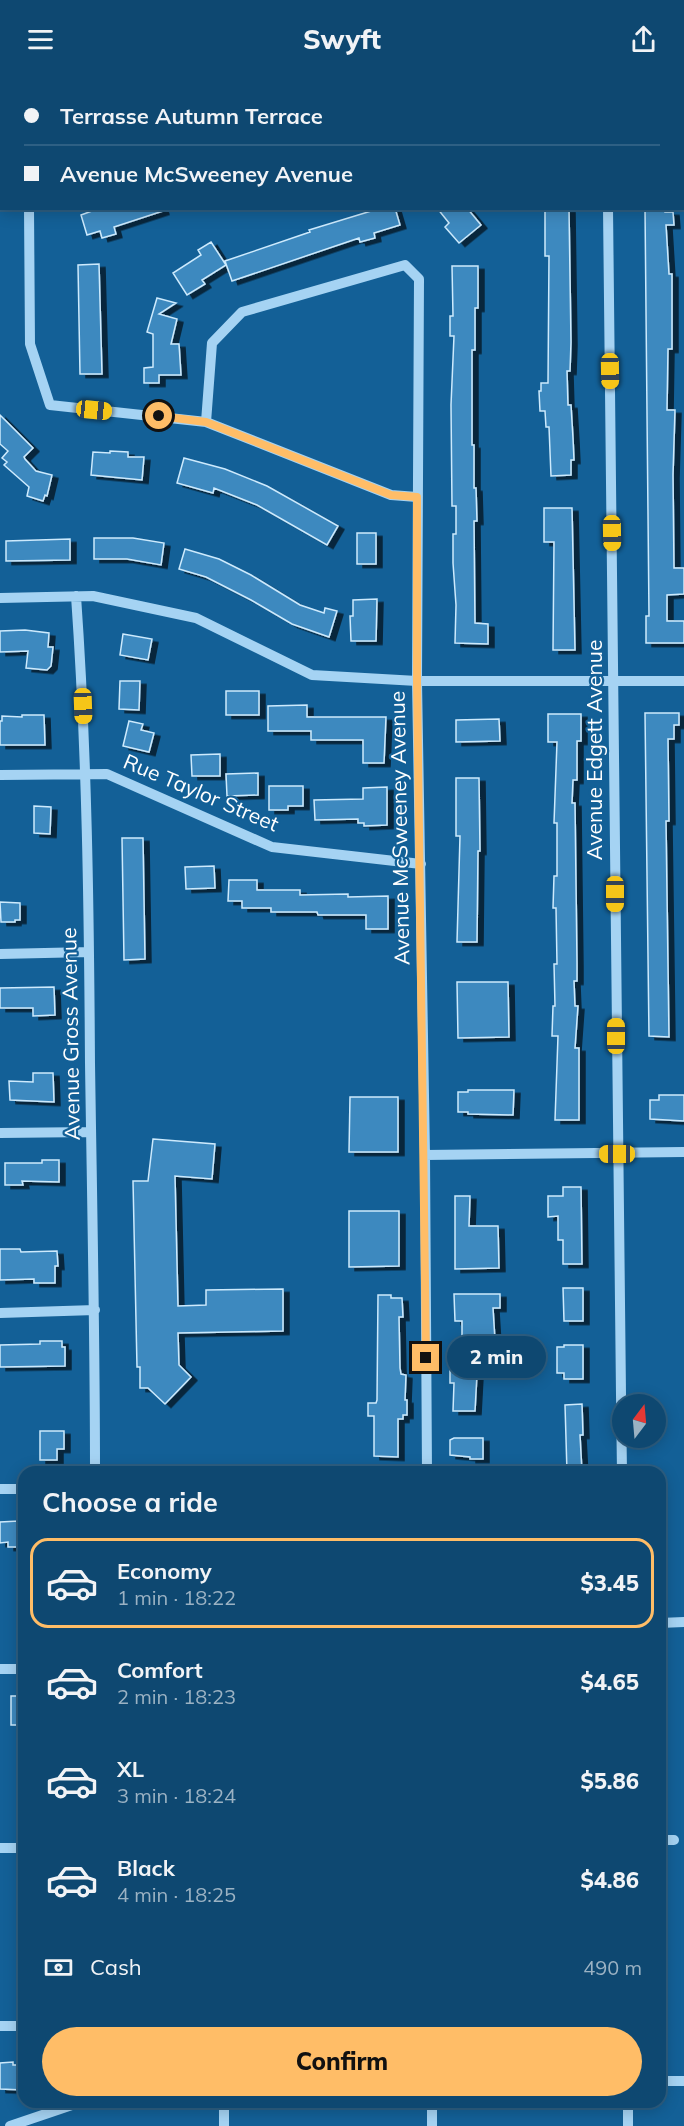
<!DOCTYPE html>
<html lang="en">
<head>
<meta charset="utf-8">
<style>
	body { margin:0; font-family:Mulish,sans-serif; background:#174f76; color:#f1f3f6; height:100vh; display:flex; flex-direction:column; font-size:22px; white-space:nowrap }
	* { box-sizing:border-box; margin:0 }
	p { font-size:20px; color:#9bb2c3 }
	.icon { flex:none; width:33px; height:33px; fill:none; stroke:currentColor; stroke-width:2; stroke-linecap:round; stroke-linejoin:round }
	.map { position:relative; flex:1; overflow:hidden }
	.side { position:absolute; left:18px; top:1388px; width:648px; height:642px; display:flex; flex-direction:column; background:#0e4871; border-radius:18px; box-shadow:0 3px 15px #0003,0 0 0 2px #2e6084 }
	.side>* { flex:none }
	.banner { position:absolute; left:0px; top:0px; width:684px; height:132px; box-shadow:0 3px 15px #0003,0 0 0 2px #2e6084; display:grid; align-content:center; height:132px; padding:0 24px; background:#0e4871 }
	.needle { width:39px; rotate:16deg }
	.tools { position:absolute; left:612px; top:1316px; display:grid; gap:12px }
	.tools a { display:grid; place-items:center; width:54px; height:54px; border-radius:50%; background:#0e4871; box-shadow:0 3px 15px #0003,0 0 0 2px #2e6084; font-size:30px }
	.end { position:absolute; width:27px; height:27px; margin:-14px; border:8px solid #ffbd67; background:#111; box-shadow:0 0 0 3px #111 }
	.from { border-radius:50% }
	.bubble { position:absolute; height:42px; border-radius:21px; background:#0e4871; box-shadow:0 3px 15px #0003,0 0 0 2px #2e6084; font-size:20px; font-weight:800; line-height:42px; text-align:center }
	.car { position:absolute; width:18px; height:36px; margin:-18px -9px; border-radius:8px; box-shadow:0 0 4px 2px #0007; background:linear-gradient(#f5c518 24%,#345 0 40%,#f5c518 0 76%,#345 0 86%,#f5c518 0) }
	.banner b { display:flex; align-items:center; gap:21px; height:57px; font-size:22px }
	.banner b+b { border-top:2px solid #2e6084 }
	.banner i { width:15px; height:15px; background:#f1f3f6 }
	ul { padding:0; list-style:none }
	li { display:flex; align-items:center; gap:18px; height:90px; margin:0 12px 9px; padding:0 12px; border:3px solid transparent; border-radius:18px }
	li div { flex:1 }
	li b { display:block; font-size:22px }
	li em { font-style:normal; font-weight:800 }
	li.active { border-color:#ffbd67 }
	li>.icon { width:54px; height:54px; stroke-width:1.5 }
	h2 { padding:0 24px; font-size:27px; line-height:72px }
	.pay { display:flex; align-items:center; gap:15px; height:66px; padding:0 24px; font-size:22px }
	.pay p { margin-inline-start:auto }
	.button { display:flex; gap:12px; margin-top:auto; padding:12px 24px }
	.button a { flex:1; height:69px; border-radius:36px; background:#ffbd67; color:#111; font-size:24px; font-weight:800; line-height:69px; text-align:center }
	header { display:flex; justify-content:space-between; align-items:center; height:78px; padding:0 24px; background:#0e4871; font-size:27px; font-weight:800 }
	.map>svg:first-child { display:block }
</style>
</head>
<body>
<header><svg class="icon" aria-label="menu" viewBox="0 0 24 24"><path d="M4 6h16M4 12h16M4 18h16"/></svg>Swyft<svg class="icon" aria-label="share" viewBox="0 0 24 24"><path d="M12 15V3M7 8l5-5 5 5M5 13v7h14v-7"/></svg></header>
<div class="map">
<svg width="684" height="2048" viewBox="0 0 684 2048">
	<defs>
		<filter id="shadow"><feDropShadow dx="6" dy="3.5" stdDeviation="0" flood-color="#0009"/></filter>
	</defs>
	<rect width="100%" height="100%" fill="#136097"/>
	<path fill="#3d89bf" stroke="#cdeafd" stroke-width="1.5" filter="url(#shadow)" d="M100,130H162L163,133L114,149L116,156L102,160L100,153L87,157L81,137Z
		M381,130H395L400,147L374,155L375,160L360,164L359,160L232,203L225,183L310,154L309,152Z
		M437,130H467L481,147L459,165L445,149L449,145Z
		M645,130H665V134H673L674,147H666L669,196H672V271H668L667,332H675L673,397L674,490H684V516L667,517V543H684V565H646V538H649Z
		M545,131H569L571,264L570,293H567L568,327H571L573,360L574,382H571V397L551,398L549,349H546L545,333H540L539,313H541V305H548L549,178H545Z
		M211,164L226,187L202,202L205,206L187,217L173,195L201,177L198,172Z
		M99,186L102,296H80L78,187Z
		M452,188H478V230H475V272H472V367H474V410H476L477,443H474L475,545L488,546V566L455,565L456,527L453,485V456H456V428H452L451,327L454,258H450V238H453Z
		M157,220L176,225L159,236L177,241L171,266H179L181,297H159V305H144V290L153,289V256L147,254Z
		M0,337L33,370L24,379L25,381L36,393L52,397L47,418L45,417L43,423L27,418L29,409L4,387L7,384L2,380L8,373L0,366Z
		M110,373L128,374V379H144L142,402L91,397L93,374L110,375Z
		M184,380L225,391L267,408L338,448L327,467L257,427L214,410L213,415L177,405Z
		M544,430H572L575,572H553L554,464H544Z
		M357,455H376V486H357Z
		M94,460H133L164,465L161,487L127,481H94Z
		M70,461V482L6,483V463Z
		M185,471L219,481L251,497L300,527L324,535L325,530L337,533L329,559L292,546L251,522L206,499L179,491Z
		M377,521L376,563H351L350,538H353V522Z
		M25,552L49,555L48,569H53L51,588L47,592L26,590L28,573L0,574V553Z
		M123,556L152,561L148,582L120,577Z
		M120,603H140L139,632L119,631Z
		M226,613H259V637H226Z
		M307,627V639H386L384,685H363V662H311V653H268V628Z
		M645,635H679V647H674V661H668L669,743H666L669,959L649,958Z
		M548,636H581V663H577V702H573L572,725H575L577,885V903H574L575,928H578L575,970H579V1042H555L558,958H552L553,928H555L554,886H557L556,830H553L554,798H557V745H554L557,664H548Z
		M22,637H44L45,667H0V643H2V638L22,639Z
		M499,641L500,663L456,664V642Z
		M129,643L143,646L141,652L154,655L149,674L123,668Z
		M220,676V698H192L191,677Z
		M258,695V717L227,718L226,696Z
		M456,700H479L480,773H478L477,864H457L460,758H456Z
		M269,708H303V728H288V732H269Z
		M387,709V747L364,748V745H358V741L315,742L314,722L363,721V710Z
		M34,728L51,729L50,756L34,755Z
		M122,760H143L145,881L124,882Z
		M214,788L215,810L186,811L185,789Z
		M229,802H257V812H300V817L348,816V819L388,818V851H366V837H318L317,834H271V830H242V823H228Z
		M0,824L20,825V842H15V844H1Z
		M457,904H508L509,959L458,960Z
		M54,909L55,937L33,938V930H0V910Z
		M33,995H53L54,1024L10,1022L9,1003L33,1004Z
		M468,1012H514L513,1037L468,1036V1034H458V1014H468Z
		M659,1017H684V1043L650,1041V1022H659Z
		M350,1019H398V1074H349Z
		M153,1061L215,1066L212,1101L175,1098L178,1228L206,1227V1212L283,1211V1253L178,1255L179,1287L191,1299L165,1326L148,1310H140V1289H137L133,1103H148Z
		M42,1082H59V1104L22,1103L23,1107H5V1085H42Z
		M563,1109H581L582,1186H563V1162H558V1138L548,1139V1118H563Z
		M455,1118H470L469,1148H498L499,1190L455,1191Z
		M349,1133H399V1188L349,1189Z
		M0,1171H20L21,1174L57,1173L58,1188H55V1205H34V1201L0,1202Z
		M563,1210H583V1243H564Z
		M454,1216H500V1230H493L496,1278H478L475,1333H453L454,1305H450V1289H462V1243H455Z
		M378,1217H391V1220H402L403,1239H399L400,1290L401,1296L406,1297L405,1322H407V1337H403V1341H398V1379L374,1378V1338H368V1325H376L377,1322Z
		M40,1263H62V1269H65V1288L0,1289V1267L40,1266Z
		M564,1267H583V1301H564V1295H557V1269H564Z
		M582,1326L583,1357H580L582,1394H567L565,1327Z
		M40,1353H64V1371H57V1382H40Z
		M454,1360H483V1381H470V1379L450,1377V1362Z
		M19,1443V1446H24V1469H8V1464L0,1465V1444Z
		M11,1618H24V1647H11Z
		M13,1984V1987H24V2012L0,2011V1985Z"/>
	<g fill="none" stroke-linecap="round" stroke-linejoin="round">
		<path stroke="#a5d3f3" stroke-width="10" d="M606,0V2
			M30,2V0
			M389,2L394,0
			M29,130L30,266L50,327L206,344L391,417L417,419
			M608,130C613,552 616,973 622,1394
			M206,344L212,265L242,234L405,187L419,201L417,603L425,1077L427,1394
			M76,518C87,674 89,830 90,985C92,1121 95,1257 95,1394
			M0,520L93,518L196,540L312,597L417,603H684
			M0,697L107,696L272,769L421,786
			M0,876L89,874
			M0,1055L91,1054
			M425,1077L684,1074
			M0,1235L95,1232
			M0,1411H24
			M660,1545L684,1544
			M0,1591H24
			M660,1762H674
			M0,1770H24
			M0,1948H24
			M660,2003H684
			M432,2024V2048
			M628,2024V2048
			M10,2048L72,2027L96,2024
			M224,2048V2024"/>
	</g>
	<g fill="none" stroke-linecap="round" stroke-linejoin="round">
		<path stroke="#ffbd67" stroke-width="8" d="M159,338L206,344L391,417L417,419V603L426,1280"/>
	</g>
	<g text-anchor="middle" stroke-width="4.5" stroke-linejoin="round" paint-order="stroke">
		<g font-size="21" fill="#fff" stroke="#136097">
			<text transform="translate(595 672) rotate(-90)" y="7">Avenue Edgett Avenue</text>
			<text transform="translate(201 715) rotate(23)" y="7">Rue Taylor Street</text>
			<text transform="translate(400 750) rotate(-91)" y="7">Avenue McSweeney Avenue</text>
			<text transform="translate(71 956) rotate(-91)" y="7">Avenue Gross Avenue</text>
		</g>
	</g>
</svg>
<div class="tools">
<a><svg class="needle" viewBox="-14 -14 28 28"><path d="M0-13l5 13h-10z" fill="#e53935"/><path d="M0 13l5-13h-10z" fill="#9bb2c3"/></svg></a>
</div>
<i class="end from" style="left:159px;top:338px"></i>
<i class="end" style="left:426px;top:1280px"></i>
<div class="bubble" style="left:447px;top:1258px;width:99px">2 min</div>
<i class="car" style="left:610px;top:293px;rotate:179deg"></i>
<i class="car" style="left:94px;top:332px;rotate:96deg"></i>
<i class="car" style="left:612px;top:455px;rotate:179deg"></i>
<i class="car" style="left:83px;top:628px;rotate:178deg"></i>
<i class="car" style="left:615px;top:816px;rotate:180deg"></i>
<i class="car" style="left:616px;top:958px;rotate:0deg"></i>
<i class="car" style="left:617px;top:1076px;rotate:270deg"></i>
<div class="banner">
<b><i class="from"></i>Terrasse Autumn Terrace</b>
<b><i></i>Avenue McSweeney Avenue</b>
</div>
<section class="side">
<h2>Choose a ride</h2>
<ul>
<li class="active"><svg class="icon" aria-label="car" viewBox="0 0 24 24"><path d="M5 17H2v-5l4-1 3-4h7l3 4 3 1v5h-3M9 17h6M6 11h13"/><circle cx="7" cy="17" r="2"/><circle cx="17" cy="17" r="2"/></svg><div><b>Economy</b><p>1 min · 18:22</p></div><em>$3.45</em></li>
<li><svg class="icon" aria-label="car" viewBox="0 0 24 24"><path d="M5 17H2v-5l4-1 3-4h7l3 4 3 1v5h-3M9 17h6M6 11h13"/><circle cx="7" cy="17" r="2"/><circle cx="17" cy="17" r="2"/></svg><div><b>Comfort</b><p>2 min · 18:23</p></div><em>$4.65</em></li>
<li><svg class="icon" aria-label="car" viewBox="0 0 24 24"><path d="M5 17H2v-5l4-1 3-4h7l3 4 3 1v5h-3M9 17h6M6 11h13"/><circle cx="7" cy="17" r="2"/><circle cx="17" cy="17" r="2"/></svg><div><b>XL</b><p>3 min · 18:24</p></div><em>$5.86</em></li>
<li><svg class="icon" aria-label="car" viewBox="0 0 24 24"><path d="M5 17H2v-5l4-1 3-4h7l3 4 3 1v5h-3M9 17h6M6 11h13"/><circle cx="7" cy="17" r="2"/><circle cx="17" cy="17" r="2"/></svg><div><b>Black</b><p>4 min · 18:25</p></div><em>$4.86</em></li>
</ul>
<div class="pay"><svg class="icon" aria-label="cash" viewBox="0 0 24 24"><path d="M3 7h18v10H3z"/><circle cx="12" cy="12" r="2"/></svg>Cash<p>490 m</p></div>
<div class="button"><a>Confirm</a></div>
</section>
</div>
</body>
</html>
